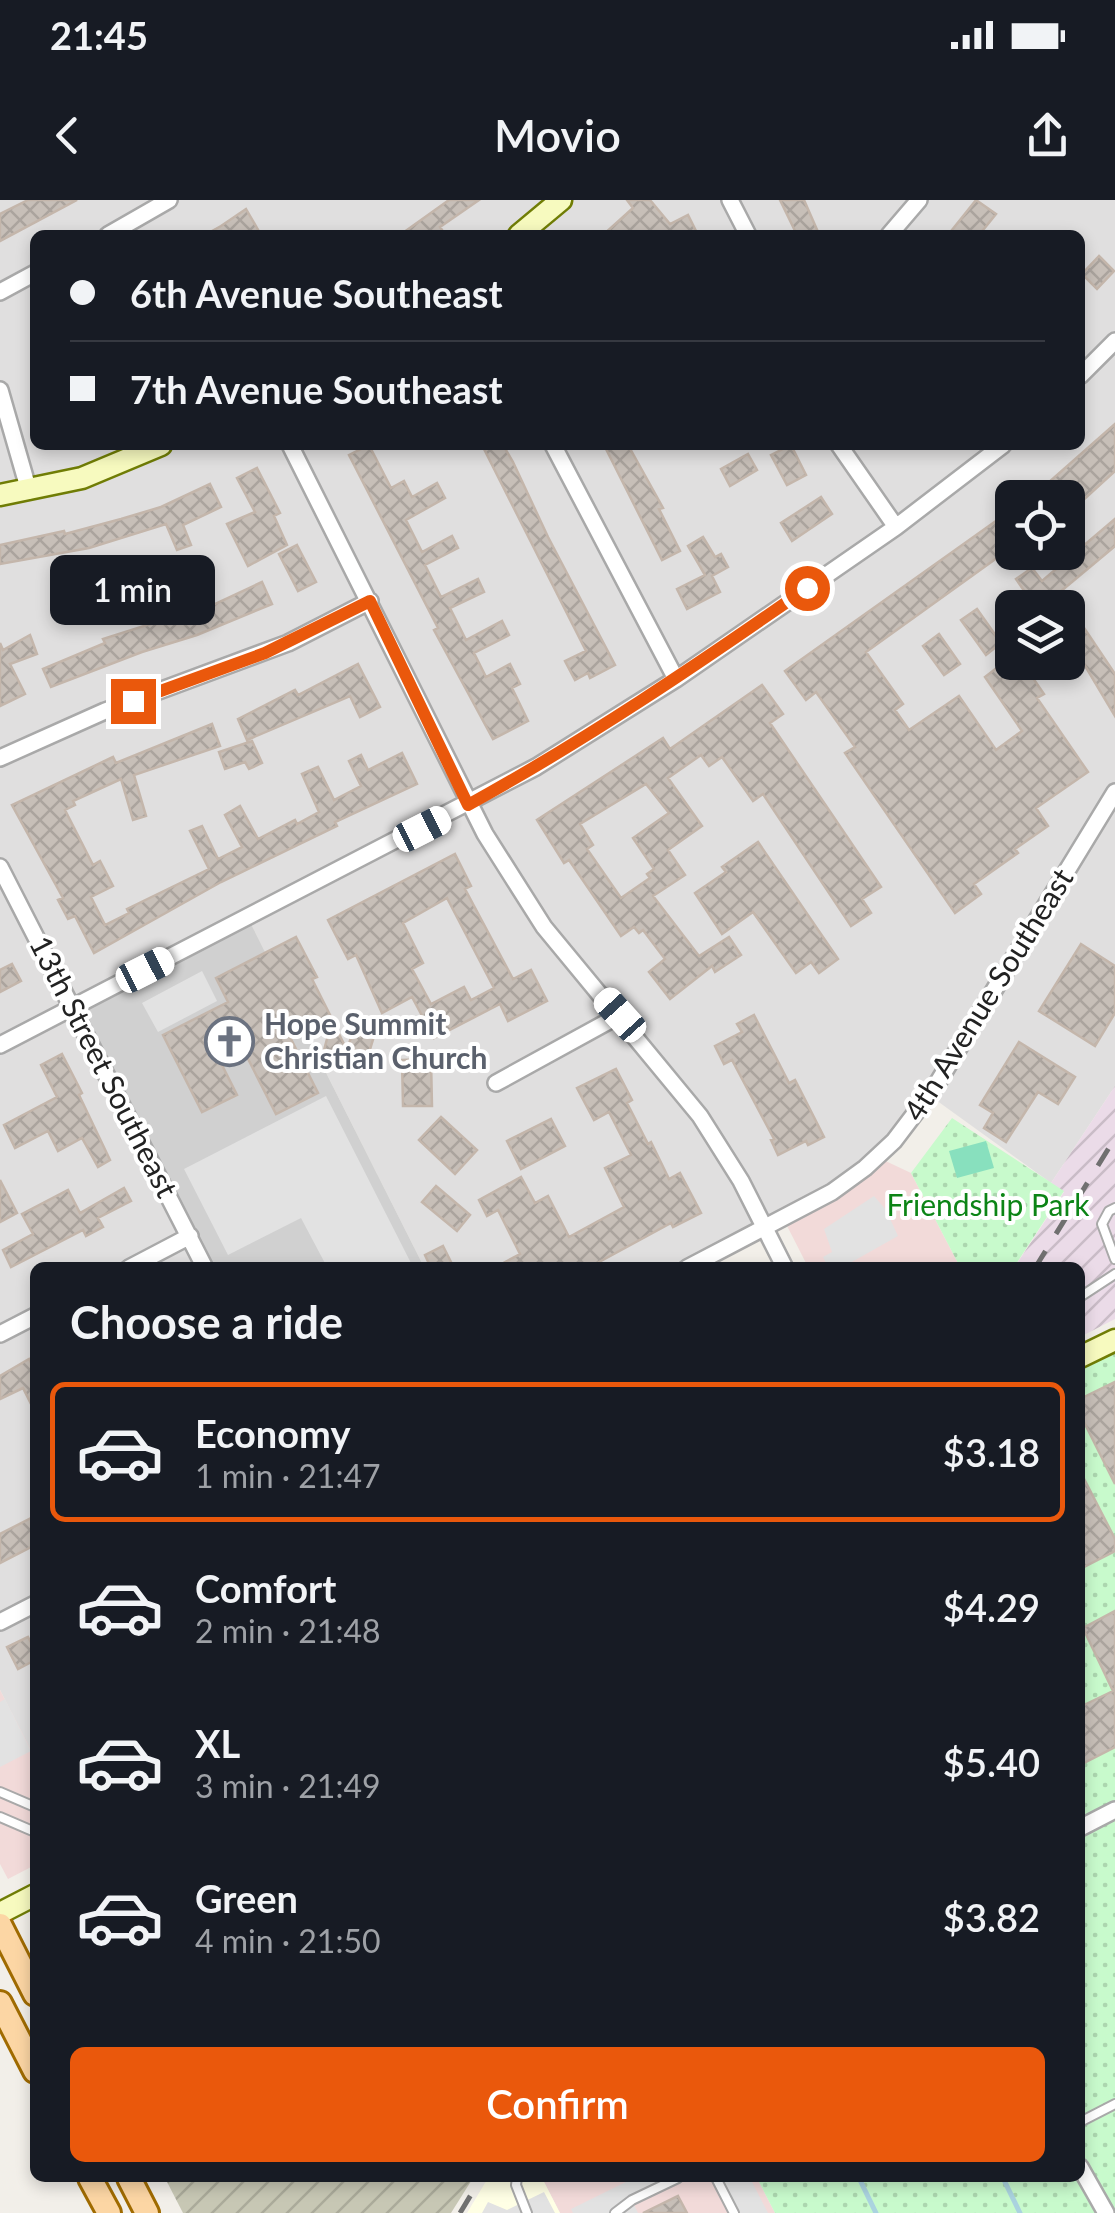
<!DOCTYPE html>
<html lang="en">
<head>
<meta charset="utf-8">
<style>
	body { margin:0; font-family:Lato,sans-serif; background:#20242c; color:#f1f3f6; height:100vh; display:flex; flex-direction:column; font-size:38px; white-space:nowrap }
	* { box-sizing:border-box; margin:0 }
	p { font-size:32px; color:#9ea1a6 }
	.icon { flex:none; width:55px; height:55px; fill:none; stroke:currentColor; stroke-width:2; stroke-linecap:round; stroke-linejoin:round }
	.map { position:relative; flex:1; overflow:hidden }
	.side { position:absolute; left:30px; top:1062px; width:1055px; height:920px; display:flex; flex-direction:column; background:#171b24; border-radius:15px; box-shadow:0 5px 15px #0003 }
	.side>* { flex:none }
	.top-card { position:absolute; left:30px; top:30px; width:1055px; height:220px; border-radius:15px; box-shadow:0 5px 15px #0003; display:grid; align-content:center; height:220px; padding:0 40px; background:#171b24 }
	.buttons { position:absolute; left:995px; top:280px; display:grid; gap:20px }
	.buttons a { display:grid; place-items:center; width:90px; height:90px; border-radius:15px; background:#171b24; box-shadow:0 5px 15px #0003; font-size:50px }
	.end { position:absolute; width:45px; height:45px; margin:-22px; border:12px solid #ea580c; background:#fff; box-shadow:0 0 0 5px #fff }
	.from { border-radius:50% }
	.bubble { position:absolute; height:70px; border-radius:15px; background:#171b24; box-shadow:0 5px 15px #0003; font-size:32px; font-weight:600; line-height:70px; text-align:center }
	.car { position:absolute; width:30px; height:60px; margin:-30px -15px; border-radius:12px; box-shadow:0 0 8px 2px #0007; background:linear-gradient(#fff 24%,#345 0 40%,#fff 0 76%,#345 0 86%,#fff 0) }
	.top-card b { display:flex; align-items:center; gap:35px; height:95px; font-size:38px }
	.top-card b+b { border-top:2px solid #363941 }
	.top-card i { width:25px; height:25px; background:#f1f3f6 }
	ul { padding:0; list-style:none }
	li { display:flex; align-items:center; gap:30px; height:140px; margin:0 20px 15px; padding:0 20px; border:5px solid transparent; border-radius:15px }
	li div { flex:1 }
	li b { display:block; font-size:38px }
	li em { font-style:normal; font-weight:600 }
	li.current { border-color:#ea580c }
	li>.icon { width:90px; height:90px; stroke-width:1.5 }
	h2 { padding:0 40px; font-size:45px; line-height:120px }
	.button { display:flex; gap:20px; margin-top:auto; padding:20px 40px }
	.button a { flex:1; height:115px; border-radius:15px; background:#ea580c; color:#fff; font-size:40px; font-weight:600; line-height:115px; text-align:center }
	.status { display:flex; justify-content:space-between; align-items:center; height:70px; padding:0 50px; background:#171b24; direction:ltr }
	.status svg { height:28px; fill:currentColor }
	header { display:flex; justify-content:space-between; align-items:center; height:130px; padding:0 40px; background:#171b24; font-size:45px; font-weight:600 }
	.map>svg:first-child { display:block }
</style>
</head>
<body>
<div class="status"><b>21:45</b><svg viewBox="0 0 49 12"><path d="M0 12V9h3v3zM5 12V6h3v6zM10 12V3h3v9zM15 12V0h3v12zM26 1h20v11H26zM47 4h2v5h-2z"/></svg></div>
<header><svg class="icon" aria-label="back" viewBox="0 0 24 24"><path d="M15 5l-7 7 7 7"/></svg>Movio<svg class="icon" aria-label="share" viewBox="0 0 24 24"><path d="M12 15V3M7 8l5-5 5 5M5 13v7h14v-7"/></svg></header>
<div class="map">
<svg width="1115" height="2013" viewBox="0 0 1115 2013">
	<defs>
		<pattern id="industrial-furrows" width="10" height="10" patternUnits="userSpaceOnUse" patternTransform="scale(2.5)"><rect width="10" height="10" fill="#ebdbe8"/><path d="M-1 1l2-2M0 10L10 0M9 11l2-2" fill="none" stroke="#c9bcc7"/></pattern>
		<pattern id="construction-furrows" width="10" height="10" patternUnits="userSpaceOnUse" patternTransform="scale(2.5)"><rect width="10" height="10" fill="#c7c7b4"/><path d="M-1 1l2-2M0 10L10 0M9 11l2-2" fill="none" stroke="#abab9a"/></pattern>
		<pattern id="park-dots" width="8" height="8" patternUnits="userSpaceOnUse" patternTransform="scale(2.5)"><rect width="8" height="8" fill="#c8facc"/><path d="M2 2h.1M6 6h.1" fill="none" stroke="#acd6af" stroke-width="1.8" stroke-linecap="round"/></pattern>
		<pattern id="building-cross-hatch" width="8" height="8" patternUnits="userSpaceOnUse" patternTransform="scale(2.5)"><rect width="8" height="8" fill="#c7bfb8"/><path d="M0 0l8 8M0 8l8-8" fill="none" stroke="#aba49e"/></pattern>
	</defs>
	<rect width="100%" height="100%" fill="#f2efe9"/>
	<path fill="#e0dfdf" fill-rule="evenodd" d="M0,0H1115V886L1051,983L929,895L865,968L687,1067H424L248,718L205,1067L35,1068V1549L31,1551L0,1490ZM35,35H1080V245H35ZM1012,298H1068V352H1012ZM1012,408H1068V462H1012Z"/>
	<path fill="#f2dad9" d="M877,957L911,973L960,1067H808L783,1018Z
		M0,1490L31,1550L35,1549V1665L8,1679L0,1664Z
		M542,1978H757L775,2013H560Z"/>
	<path fill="url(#industrial-furrows)" d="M1115,886V1119L1080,1137V1068H1014L1064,992L1051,983Z"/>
	<path fill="#ffffe5" d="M488,1978H542L560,2013H467Z"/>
	<path fill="#d0d0d0" d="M248,718L424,1067H203L72,808Z"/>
	<path fill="url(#construction-furrows)" d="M165,1978H473L451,2013H183Z"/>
	<path fill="url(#park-dots)" d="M952,918L1064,991L1014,1067H960L911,973Z
		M1115,1150V2013H775L757,1978H1080V1167Z"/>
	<path fill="#88e0be" d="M986,941L994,968L957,978L949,951Z"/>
	<path fill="#e2e2e2" d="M202,771L217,801L158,832L142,803Z
		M326,896L413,1067H327L301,1018L228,1055L184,969Z
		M874,996L886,1010L898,1036L850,1063L851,1067H828L823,1057L832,1052L824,1029Z
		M5,1499L31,1551L0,1567V1502Z
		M634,1978H678L632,2001L638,2013H573L571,2009Z
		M716,1978H750L768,2013H734Z
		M544,1992L555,2013H482L488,2002L507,2010Z"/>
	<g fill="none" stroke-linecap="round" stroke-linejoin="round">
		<path stroke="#aad3df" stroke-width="5" d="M859,1978L876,2013
			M1003,1978L1020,2013"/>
	</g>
	<path fill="url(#building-cross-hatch)" stroke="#c4b6ab" stroke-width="2.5" fill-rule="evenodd" d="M28,0H77L0,41V14Z
		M449,0H479L440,27L442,30L435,35H400Z
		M627,0H650L670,24L688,15L698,35H603L633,8Z
		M780,0H804L818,32L797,35Z
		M976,0L996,14L979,35H948Z
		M246,9L261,35H205L221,26Z
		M1099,56L1114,71L1097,89L1082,74Z
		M1115,224V271L1068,314V298H1031Z
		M369,245L391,288L404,281L412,297L437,283L445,298L406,320L422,352L452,336L458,348L425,365L441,397L478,379L484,392L450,408L466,440L502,421L509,435L474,453L486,477L510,464L520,484L512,488L528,521L493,539L434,430L438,428L349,255Z
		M482,245H503L513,262L548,337L615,465L590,478L588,473L575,480L565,461L586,451Z
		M604,245H628L663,308L659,309L680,351L662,360Z
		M791,245L806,275L787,285L771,255Z
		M748,254L757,270L730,286L721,269Z
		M257,268L280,313L274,316L287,345L248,366L227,324L255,312L237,278Z
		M210,284L221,307L183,325L191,345L177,350L166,324L89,348L0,364V345L64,331L65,334L121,319L161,307Z
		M821,297L832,314L792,341L781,323Z
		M1003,316L1012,328V347L866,452L903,504L895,510L909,530L959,496L996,550L1022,531L985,477L1012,456V462H1022L1044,494L1037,498L1088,572L1036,608L1048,626L1015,649L1018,653L974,684L981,694L955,713L845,553L855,547L816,492L806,500L785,471Z
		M1115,319V346L1060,392L1036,408L1016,379L1032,368L1042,381Z
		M703,337L715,357L721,354L728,367L712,376L720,392L687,409L677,389L705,375L688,346Z
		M297,345L316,382L298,391L279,354Z
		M262,382L272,404L197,435L142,452L51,487L43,469L105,443L103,439L163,420L156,395L173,390L181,420Z
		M1068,404L1115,474V516L1084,464L1081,466L1068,446Z
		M977,409L1001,443L986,455L961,420Z
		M939,434L960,464L944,475L923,446Z
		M30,435L37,454L10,464L25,494L0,506V443L3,450Z
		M358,464L380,507L360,517L350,496L247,540L238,519L295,490L298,495Z
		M762,485L783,514L770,523L881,687L862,699L871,713L851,726L763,594L753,601L722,557L709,566L701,555L668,578L702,626L668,650L685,675L653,696L699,756L729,737L741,755L715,772L712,766L670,799L649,772L665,759L643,730L639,733L634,727L621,736L569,660L564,663L537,620L663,538L670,549ZM646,584L669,613L633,638L654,669L647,674L650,678L621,698L587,649L593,645L580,624Z
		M212,524L220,546L134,575L146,616L133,620L121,579L73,601L75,605L65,610L93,665L100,661L113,686L91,697L105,725L129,713L127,709L209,669L190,631L202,626L218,659L242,647L225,615L240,606L258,639L295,620L297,624L319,612L302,574L318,567L334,600L361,586L349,561L361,555L368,570L402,553L417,584L335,622L337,626L221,682L94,753L75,716L68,719L58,700L63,698L12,605L113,557L116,563Z
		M252,541L262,563L249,569L245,562L225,569L219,552Z
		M758,642L838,759L819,773L811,762L796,773L753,712L722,734L695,693L726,672L722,667Z
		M455,654L471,686L465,689L513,779L531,770L547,801L508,821L500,804L434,838L412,797L382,813L356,755L348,759L328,720ZM447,698L494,788L471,800L464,787L431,804L412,769L423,763L403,723Z
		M296,737L317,777L312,779L331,817L290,837L318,893L276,914L243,849L220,861L237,895L202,912L163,835L228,802L216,778Z
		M1081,744L1115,766V813L1095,846L1039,811Z
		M12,764L21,781L0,792V770Z
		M754,815L789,883L795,880L824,937L808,945L806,941L778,955L771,940L774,939L732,860L724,864L715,846L742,832L737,824Z
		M358,816L378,823L364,869L323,854L332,820L347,850Z
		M1019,842L1075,877L1058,904L1038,892L1006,942L984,928L993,913L980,905Z
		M62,854L82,893L79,895L110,960L98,967L82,938L58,951L48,931L15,948L4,925L57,897L41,865Z
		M431,859L432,906H403L402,860Z
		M616,869L632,900L627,903L648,944L651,942L669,979L680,973L701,1013L673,1027L671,1023L588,1068H494L520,1054L498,1010L487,1016L479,1000L521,977L535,1003L548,996L569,1037L624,1007L605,968L631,955L609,912L594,920L577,888Z
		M441,917L477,950L455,974L419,940Z
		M551,919L565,946L521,969L507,941Z
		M0,980L17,1013L0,1022Z
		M436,986L470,1015L457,1031L422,1002Z
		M124,988L131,1001L98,1018L103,1027L86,1036L83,1030L11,1067L3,1050L33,1034L22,1014L68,990L80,1013Z
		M443,1046L454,1068H431L425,1055Z
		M29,1159L35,1170V1212L23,1188L0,1199V1176Z
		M1115,1182V1284L1080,1214V1199Z
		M1080,1271L1115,1339V1351L1080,1369Z
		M35,1316V1345L0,1363V1334Z
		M1115,1411V1547L1080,1565V1507L1113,1491L1083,1428Z
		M28,1437L35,1450V1460L18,1469L7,1447Z
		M678,1996L687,2013H643Z"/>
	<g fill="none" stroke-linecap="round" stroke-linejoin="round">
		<defs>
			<path id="lane" d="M1115,1008L1109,1011L1102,1024L1115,1059
				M1080,1097L1115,1074
				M0,1592L35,1607
				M0,1617L35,1632
				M1080,1922L1115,1904
				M517,1978L516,1985L527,2013
				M716,1978L734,2013
				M615,2013L632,2000L678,1978"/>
			<path id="street" d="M730,0L748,35
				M108,35L169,0
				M889,35L919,0
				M0,92L35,73
				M1080,176L1115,141
				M0,190L29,291
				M290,245L485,634L544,727L700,916L741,981L785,1068
				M553,245L676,479
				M839,245L896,327
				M0,558L105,511L288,443L370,401
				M0,667L205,1068
				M0,845L536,567L676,479L896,327L1003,245
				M496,883L620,815
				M129,1068L190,1036
				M687,1068L832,992L865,968L894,941L935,887L1115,592
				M0,1134L35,1116
				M0,1422L35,1404
				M1080,1628L1115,1610
				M1080,1967L1106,2013"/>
			<path id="secondary" d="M519,35L561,0
				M0,295L82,278L161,245
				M1080,1157L1115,1140
				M0,1713L35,1695"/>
			<path id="primary" d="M0,1725L35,1794
				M0,1803L35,1871
				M90,1978L109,2013
				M129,1978L147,2013"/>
		</defs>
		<use href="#lane" stroke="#a9a9a9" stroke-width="12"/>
		<use href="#street" stroke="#a9a9a9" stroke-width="20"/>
		<use href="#secondary" stroke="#707d05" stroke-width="25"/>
		<use href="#primary" stroke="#a06b00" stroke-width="28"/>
		<use href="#lane" stroke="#fff" stroke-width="8"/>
		<use href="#street" stroke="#fff" stroke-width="15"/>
		<use href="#secondary" stroke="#f7fabf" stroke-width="20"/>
		<use href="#primary" stroke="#fcd6a4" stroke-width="22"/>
		<path stroke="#707070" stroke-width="5" stroke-dasharray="20 20" stroke-linecap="butt" d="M1035,1068L1115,938
			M460,2013L481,1978"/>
	</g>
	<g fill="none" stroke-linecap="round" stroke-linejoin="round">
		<path stroke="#ea580c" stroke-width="12" d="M133,501L265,453L370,401L468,605C586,540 697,465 807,388"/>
	</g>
	<defs>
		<symbol id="church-ring" viewBox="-11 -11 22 22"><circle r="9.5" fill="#fff" stroke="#6b7280" stroke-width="1.5"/><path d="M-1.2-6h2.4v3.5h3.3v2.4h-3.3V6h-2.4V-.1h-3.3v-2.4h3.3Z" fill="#6b7280"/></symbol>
	</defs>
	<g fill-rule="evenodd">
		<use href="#church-ring" x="202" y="814" width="55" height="55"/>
	</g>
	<g text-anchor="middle" stroke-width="8" stroke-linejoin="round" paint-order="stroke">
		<g font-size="30" fill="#222" stroke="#fff">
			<text transform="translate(989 795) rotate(-58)" y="10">4th Avenue Southeast</text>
			<text transform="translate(103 867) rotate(63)" y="10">13th Street Southeast</text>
		</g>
		<g font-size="30" font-weight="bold" fill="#5b616d" stroke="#fff" text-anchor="start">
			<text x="264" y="835">Hope Summit<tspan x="264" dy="34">Christian Church</tspan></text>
		</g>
		<g font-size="30" fill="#0c8416" stroke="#fff">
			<text x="988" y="1016">Friendship Park</text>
		</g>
	</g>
</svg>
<div class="buttons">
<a><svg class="icon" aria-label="locate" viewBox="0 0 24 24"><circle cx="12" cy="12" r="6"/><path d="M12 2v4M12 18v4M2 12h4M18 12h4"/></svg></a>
<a><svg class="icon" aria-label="layers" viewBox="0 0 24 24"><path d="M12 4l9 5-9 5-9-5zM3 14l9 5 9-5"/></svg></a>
</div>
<i class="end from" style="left:807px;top:388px"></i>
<i class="end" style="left:133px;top:501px"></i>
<div class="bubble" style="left:50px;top:355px;width:165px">1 min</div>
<i class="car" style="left:422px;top:629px;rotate:63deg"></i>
<i class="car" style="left:145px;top:770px;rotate:63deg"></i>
<i class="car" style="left:620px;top:815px;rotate:318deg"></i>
<div class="top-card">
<b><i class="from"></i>6th Avenue Southeast</b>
<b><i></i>7th Avenue Southeast</b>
</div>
<section class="side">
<h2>Choose a ride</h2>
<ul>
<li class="current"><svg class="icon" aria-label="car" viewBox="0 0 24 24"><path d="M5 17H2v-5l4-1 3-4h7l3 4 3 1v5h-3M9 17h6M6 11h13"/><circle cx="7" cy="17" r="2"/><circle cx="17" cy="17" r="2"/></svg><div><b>Economy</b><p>1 min · 21:47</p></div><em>$3.18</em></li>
<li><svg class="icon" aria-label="car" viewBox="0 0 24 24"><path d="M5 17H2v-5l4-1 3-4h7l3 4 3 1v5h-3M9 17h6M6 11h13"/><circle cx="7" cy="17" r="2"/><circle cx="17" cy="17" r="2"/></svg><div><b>Comfort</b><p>2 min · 21:48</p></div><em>$4.29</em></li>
<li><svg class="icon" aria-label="car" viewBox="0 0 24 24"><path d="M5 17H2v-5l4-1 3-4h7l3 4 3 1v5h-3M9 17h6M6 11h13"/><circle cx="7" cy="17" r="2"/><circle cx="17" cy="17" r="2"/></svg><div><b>XL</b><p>3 min · 21:49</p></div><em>$5.40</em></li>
<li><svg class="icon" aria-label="car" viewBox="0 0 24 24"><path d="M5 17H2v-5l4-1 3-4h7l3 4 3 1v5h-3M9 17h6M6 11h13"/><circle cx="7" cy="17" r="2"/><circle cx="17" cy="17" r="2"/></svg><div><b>Green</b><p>4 min · 21:50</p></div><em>$3.82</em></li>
</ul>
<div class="button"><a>Confirm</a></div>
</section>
</div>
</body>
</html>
